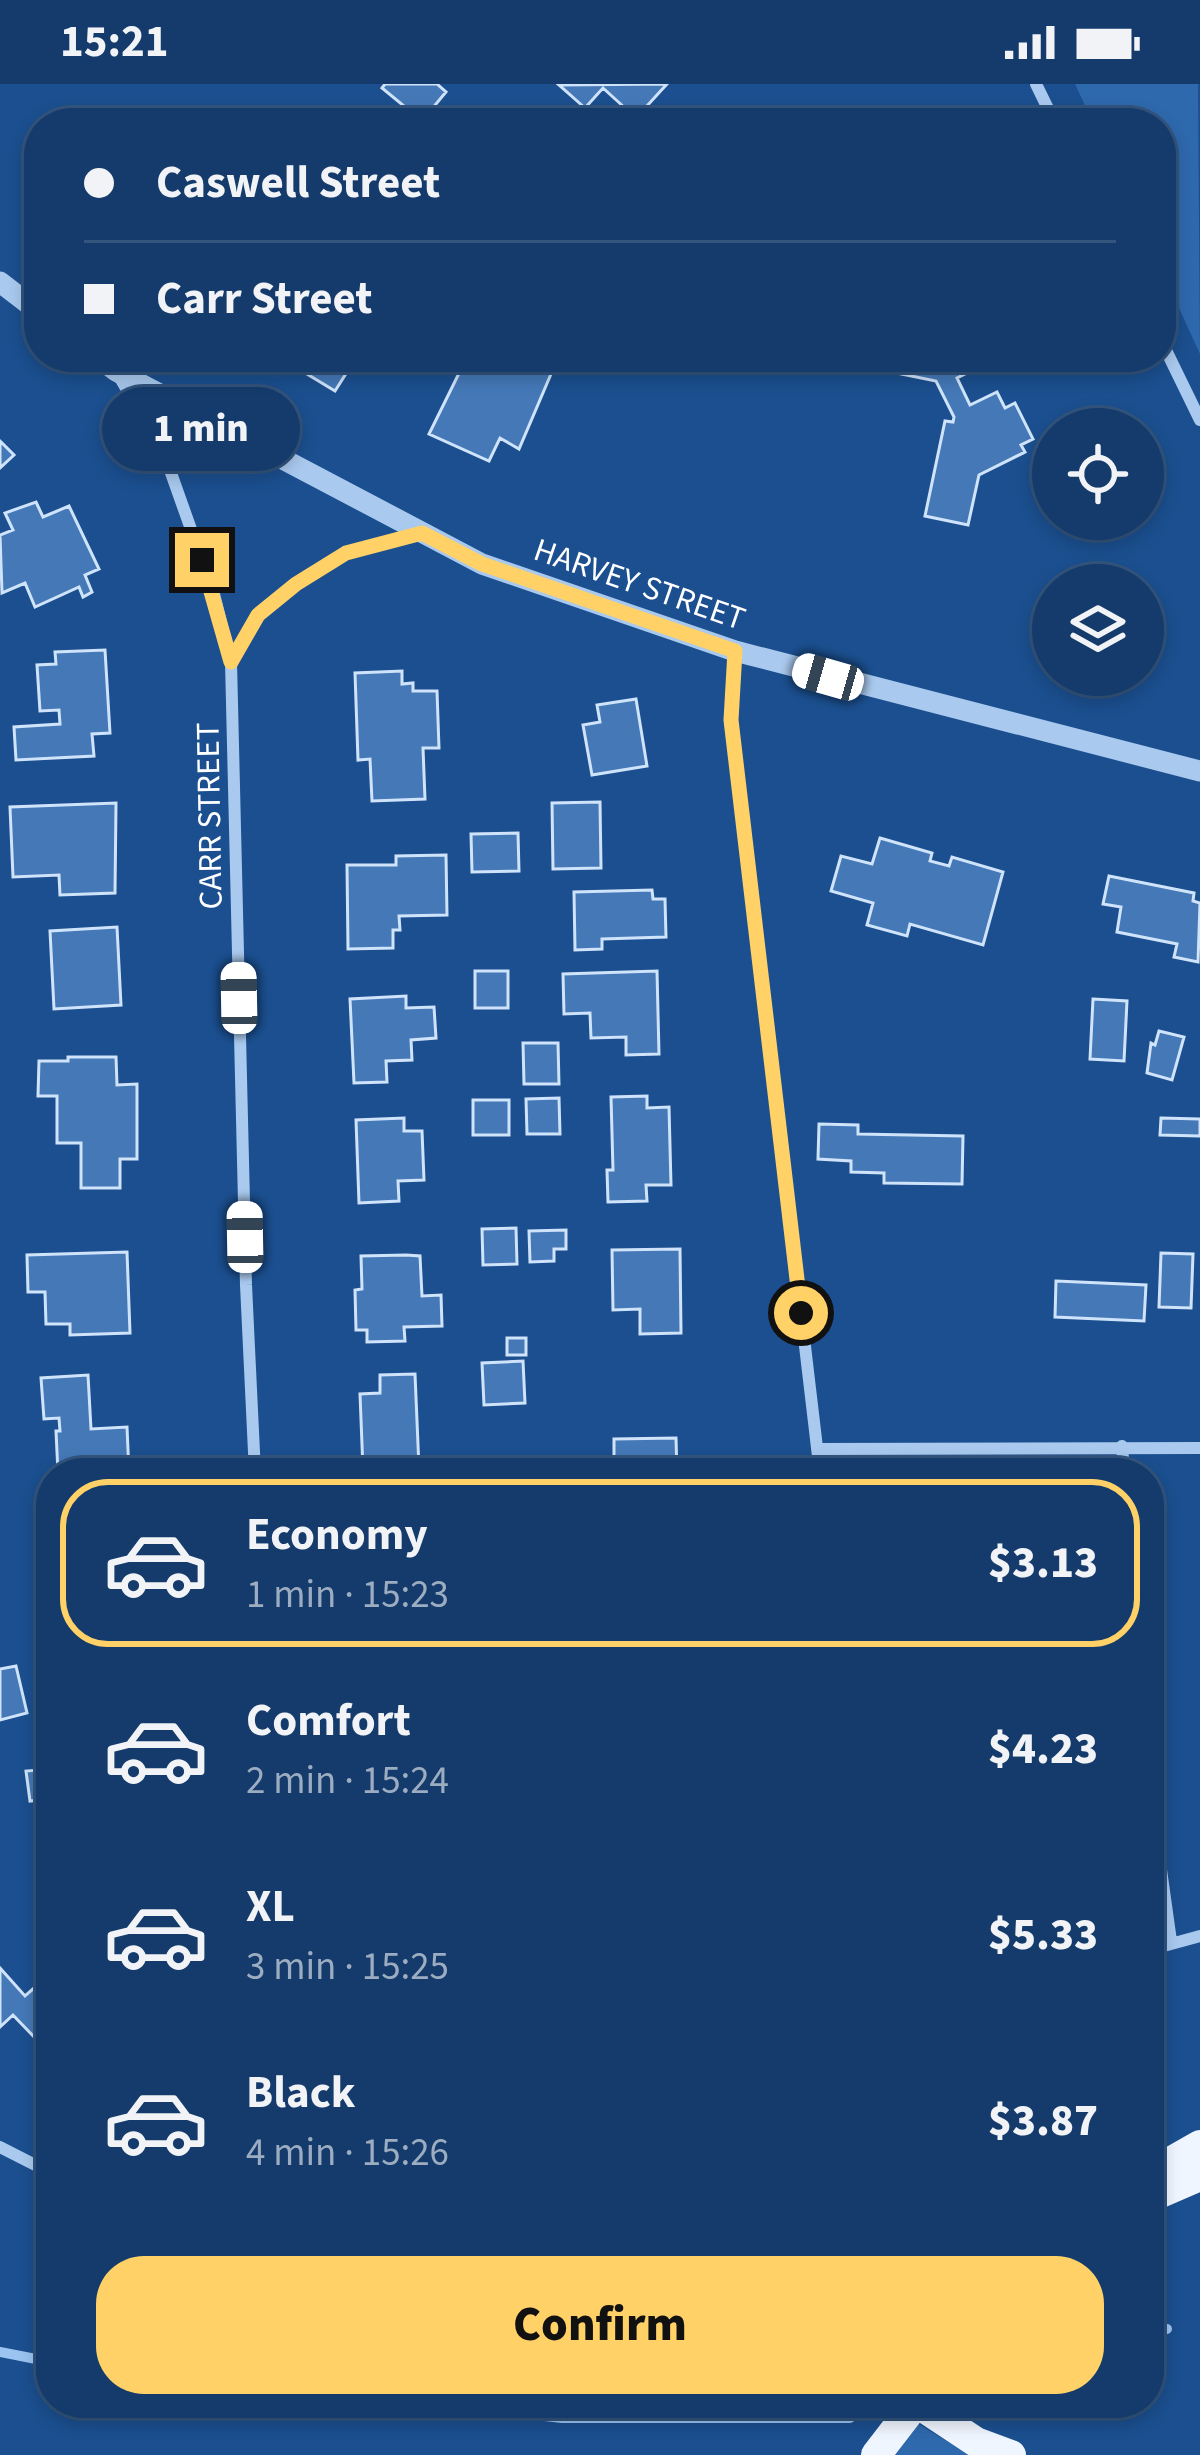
<!DOCTYPE html>
<html lang="en">
<head>
<meta charset="utf-8">
<style>
	body { margin:0; font-family:"Source Sans 3",sans-serif; background:#214673; color:#f1f3f6; height:100vh; display:flex; flex-direction:column; font-size:45px; white-space:nowrap }
	* { box-sizing:border-box; margin:0 }
	p { font-size:39px; color:#9dadc1 }
	.icon { flex:none; width:66px; height:66px; fill:none; stroke:currentColor; stroke-width:2; stroke-linecap:round; stroke-linejoin:round }
	.map { position:relative; flex:1; overflow:hidden }
	.side { position:absolute; left:36px; top:1374px; width:1128px; height:960px; display:flex; flex-direction:column; background:#143b6b; border-radius:48px; box-shadow:0 6px 18px #0003,0 0 0 3px #33557e }
	.side>* { flex:none }
	.banner { position:absolute; left:24px; top:24px; width:1152px; height:264px; border-radius:48px; box-shadow:0 6px 18px #0003,0 0 0 3px #33557e; display:grid; align-content:center; height:264px; padding:0 60px; background:#143b6b }
	.fabs { position:absolute; left:1032px; top:324px; display:grid; gap:24px }
	.fabs a { display:grid; place-items:center; width:132px; height:132px; border-radius:50%; background:#143b6b; box-shadow:0 6px 18px #0003,0 0 0 3px #33557e; font-size:60px }
	.end { position:absolute; width:54px; height:54px; margin:-27px; border:15px solid #ffd166; background:#111; box-shadow:0 0 0 6px #111 }
	.from { border-radius:50% }
	.bubble { position:absolute; height:84px; border-radius:42px; background:#143b6b; box-shadow:0 6px 18px #0003,0 0 0 3px #33557e; font-size:39px; font-weight:800; line-height:84px; text-align:center }
	.car { position:absolute; width:36px; height:72px; margin:-36px -18px; border-radius:15px; box-shadow:0 0 9px 3px #0007; background:linear-gradient(#fff 24%,#345 0 40%,#fff 0 76%,#345 0 86%,#fff 0) }
	.banner b { display:flex; align-items:center; gap:42px; height:114px; font-size:45px }
	.banner b+b { border-top:3px solid #33557e }
	.banner i { width:30px; height:30px; background:#f1f3f6 }
	ul { padding:21px 0 0; list-style:none }
	li { display:flex; align-items:center; gap:36px; height:168px; margin:0 24px 18px; padding:0 36px; border:6px solid transparent; border-radius:48px }
	li div { flex:1 }
	li b { display:block; font-size:45px }
	li em { font-style:normal; font-weight:800 }
	li.on { border-color:#ffd166 }
	li>.icon { width:108px; height:108px; stroke-width:1.5 }
	.button { display:flex; gap:24px; margin-top:auto; padding:24px 60px }
	.button a { flex:1; height:138px; border-radius:48px; background:#ffd166; color:#111; font-size:48px; font-weight:800; line-height:138px; text-align:center }
	.status { display:flex; justify-content:space-between; align-items:center; height:84px; padding:0 60px; background:#143b6b; direction:ltr }
	.status svg { height:33px; fill:currentColor }
	.map>svg:first-child { display:block }
</style>
</head>
<body>
<div class="status"><b>15:21</b><svg viewBox="0 0 49 12"><path d="M0 12V9h3v3zM5 12V6h3v6zM10 12V3h3v9zM15 12V0h3v12zM26 1h20v11H26zM47 4h2v5h-2z"/></svg></div>
<div class="map">
<svg width="1200" height="2371" viewBox="0 0 1200 2371">
	<rect width="100%" height="100%" fill="#1b4f8f"/>
	<path fill="#2e69ad" d="M1075,0H1198L1200,270L1161,185V39H1093Z
		M915,2338L970,2371H889Z"/>
	<g fill="none" stroke-linecap="round" stroke-linejoin="round">
		<path stroke="#9cc4f0" stroke-width="10" d="M1149,2247L1167,2245
			M0,2268L51,2278
			M433,2319L562,2334H850"/>
	</g>
	<path fill="#4478b7" stroke="#cfe3fa" stroke-width="3" d="M385,0H437L446,8L422,37L382,4Z
		M667,0L636,34L603,4L585,24L559,1Z
		M318,273H348L354,277L335,307L307,290Z
		M467,273H531L528,279L551,290L519,365L500,354L489,377L429,350Z
		M896,273H964L971,287L957,294L970,321L997,308L1005,324L1015,319L1033,355L1021,361L1025,368L979,391L968,441L925,432L945,337L953,338L954,333L936,297L892,288Z
		M0,357L14,371L0,384Z
		M36,418L43,433L69,422L99,485L85,491L92,508L83,513L79,503L35,523L25,499L2,509L0,451L13,446L5,429Z
		M105,566L110,649L92,650L94,672L16,676L14,643L60,640L59,626L40,627L37,581L56,580L55,568Z
		M402,587V600L413,599V607H437L439,664H423L425,715L372,717L370,675L358,676L355,589Z
		M636,615L647,682L592,691L583,641L600,638L597,621Z
		M600,718L601,784L553,785L552,719Z
		M116,719L115,809L60,811L59,791L13,793L10,723Z
		M518,749L519,787L472,788L471,750Z
		M880,754L932,769L930,777L949,782L952,773L1003,788L983,861L910,840L907,852L867,841L873,819L831,807L841,772L872,780Z
		M446,771L447,831L399,832L400,846H393V864L348,865L347,781H396V772Z
		M1109,792L1194,809L1193,817L1200,819L1198,878L1174,873L1177,860L1117,848L1121,823L1103,820Z
		M652,806L653,815H665L666,853L602,855V865L575,866L574,808Z
		M117,843L121,921L54,925L50,847Z
		M475,887H508V924H475Z
		M657,887L659,970L626,971V953L591,954L590,929L564,930L563,890Z
		M406,912V924L434,923L436,954L411,956L412,976L386,977L387,998L354,999L350,915Z
		M1093,915L1127,917L1124,977L1090,975Z
		M1159,947L1184,953L1172,996L1147,989L1151,959L1155,961Z
		M523,959H558L559,1000H524Z
		M68,973H116L117,1001L137,1000V1075H120V1104H81V1059H57V1012H38L39,977H68Z
		M647,1012V1024L669,1023L671,1101H646L647,1117L608,1118L607,1086H613L611,1013Z
		M559,1014L560,1050H527L526,1015Z
		M473,1016H509V1051H473Z
		M404,1034V1047H422L424,1096L398,1097L399,1117L359,1119L356,1036Z
		M1161,1034L1200,1035V1052L1160,1051Z
		M819,1040L858,1041V1050L963,1052L962,1100L884,1099V1089L851,1088V1077L818,1075Z
		M516,1144L517,1180L483,1181L482,1145Z
		M566,1146V1165H554V1177L530,1178L529,1147Z
		M680,1165L681,1249L640,1250V1225L613,1226L612,1166Z
		M127,1168L130,1249L70,1251V1240H46L45,1208H28L27,1171Z
		M1161,1169L1193,1170L1191,1224L1159,1223Z
		M406,1171L420,1172L422,1212L441,1211L442,1242L404,1243L405,1257L367,1258V1246H356L355,1206L362,1205L361,1172Z
		M1056,1197L1146,1201L1144,1237L1055,1233Z
		M507,1254H526V1271H507Z
		M523,1277L525,1319L484,1321L482,1279Z
		M415,1290L419,1384L363,1386L360,1310L380,1309V1291Z
		M88,1291L91,1345L127,1343L129,1389H58L56,1347H60L59,1334L44,1335L41,1294Z
		M676,1354L677,1389H614V1355Z
		M16,1582L27,1629L0,1636V1585Z
		M51,1685V1715L30,1717L26,1687Z
		M0,1884L25,1912L41,1898L51,1910V1943L37,1956L13,1931L0,1943Z"/>
	<g fill="none" stroke-linecap="round" stroke-linejoin="round">
		<path stroke="#a9c9ee" stroke-width="12" d="M1036,0L1055,39
			M1161,256L1200,336
			M119,292L165,372L214,510L231,578L246,1201L255,1389
			M735,567L731,636L820,1389
			M232,577L258,531L296,500L346,469L420,449
			M1122,1362L1124,1389
			M817,1365L1200,1364
			M1149,1700L1171,1857
			M1149,1866L1200,1852
			M0,2063L51,2089"/>
		<path stroke="#a9c9ee" stroke-width="21" d="M0,198L39,228
			M98,273L116,287L482,480L735,567L1200,687"/>
		<path stroke="#f0f6ff" stroke-width="30" d="M1149,2090L1200,2061
			M1149,2114L1200,2092
			M917,2319L976,2358L1011,2371
			M876,2371L916,2319"/>
	</g>
	<g fill="none" stroke-linecap="round" stroke-linejoin="round">
		<path stroke="#ffd166" stroke-width="15" d="M202,476L231,578L258,531L296,500L346,469L422,449L482,480L735,567L731,636L801,1229"/>
	</g>
	<g text-anchor="middle" stroke-width="9" stroke-linejoin="round" paint-order="stroke">
		<g font-size="33" fill="#fff" stroke="#1b4f8f">
			<text transform="translate(640 499) rotate(19)" y="12">HARVEY STREET</text>
			<text transform="translate(208 732) rotate(-91)" y="12">CARR STREET</text>
		</g>
	</g>
</svg>
<div class="fabs">
<a><svg class="icon" aria-label="locate" viewBox="0 0 24 24"><circle cx="12" cy="12" r="6"/><path d="M12 2v4M12 18v4M2 12h4M18 12h4"/></svg></a>
<a><svg class="icon" aria-label="layers" viewBox="0 0 24 24"><path d="M12 4l9 5-9 5-9-5zM3 14l9 5 9-5"/></svg></a>
</div>
<i class="end from" style="left:801px;top:1229px"></i>
<i class="end" style="left:202px;top:476px"></i>
<div class="bubble" style="left:102px;top:303px;width:198px">1 min</div>
<i class="car" style="left:828px;top:593px;rotate:286deg"></i>
<i class="car" style="left:239px;top:914px;rotate:359deg"></i>
<i class="car" style="left:245px;top:1153px;rotate:359deg"></i>
<div class="banner">
<b><i class="from"></i>Caswell Street</b>
<b><i></i>Carr Street</b>
</div>
<section class="side">
<ul>
<li class="on"><svg class="icon" aria-label="car" viewBox="0 0 24 24"><path d="M5 17H2v-5l4-1 3-4h7l3 4 3 1v5h-3M9 17h6M6 11h13"/><circle cx="7" cy="17" r="2"/><circle cx="17" cy="17" r="2"/></svg><div><b>Economy</b><p>1 min · 15:23</p></div><em>$3.13</em></li>
<li><svg class="icon" aria-label="car" viewBox="0 0 24 24"><path d="M5 17H2v-5l4-1 3-4h7l3 4 3 1v5h-3M9 17h6M6 11h13"/><circle cx="7" cy="17" r="2"/><circle cx="17" cy="17" r="2"/></svg><div><b>Comfort</b><p>2 min · 15:24</p></div><em>$4.23</em></li>
<li><svg class="icon" aria-label="car" viewBox="0 0 24 24"><path d="M5 17H2v-5l4-1 3-4h7l3 4 3 1v5h-3M9 17h6M6 11h13"/><circle cx="7" cy="17" r="2"/><circle cx="17" cy="17" r="2"/></svg><div><b>XL</b><p>3 min · 15:25</p></div><em>$5.33</em></li>
<li><svg class="icon" aria-label="car" viewBox="0 0 24 24"><path d="M5 17H2v-5l4-1 3-4h7l3 4 3 1v5h-3M9 17h6M6 11h13"/><circle cx="7" cy="17" r="2"/><circle cx="17" cy="17" r="2"/></svg><div><b>Black</b><p>4 min · 15:26</p></div><em>$3.87</em></li>
</ul>
<div class="button"><a>Confirm</a></div>
</section>
</div>
</body>
</html>
